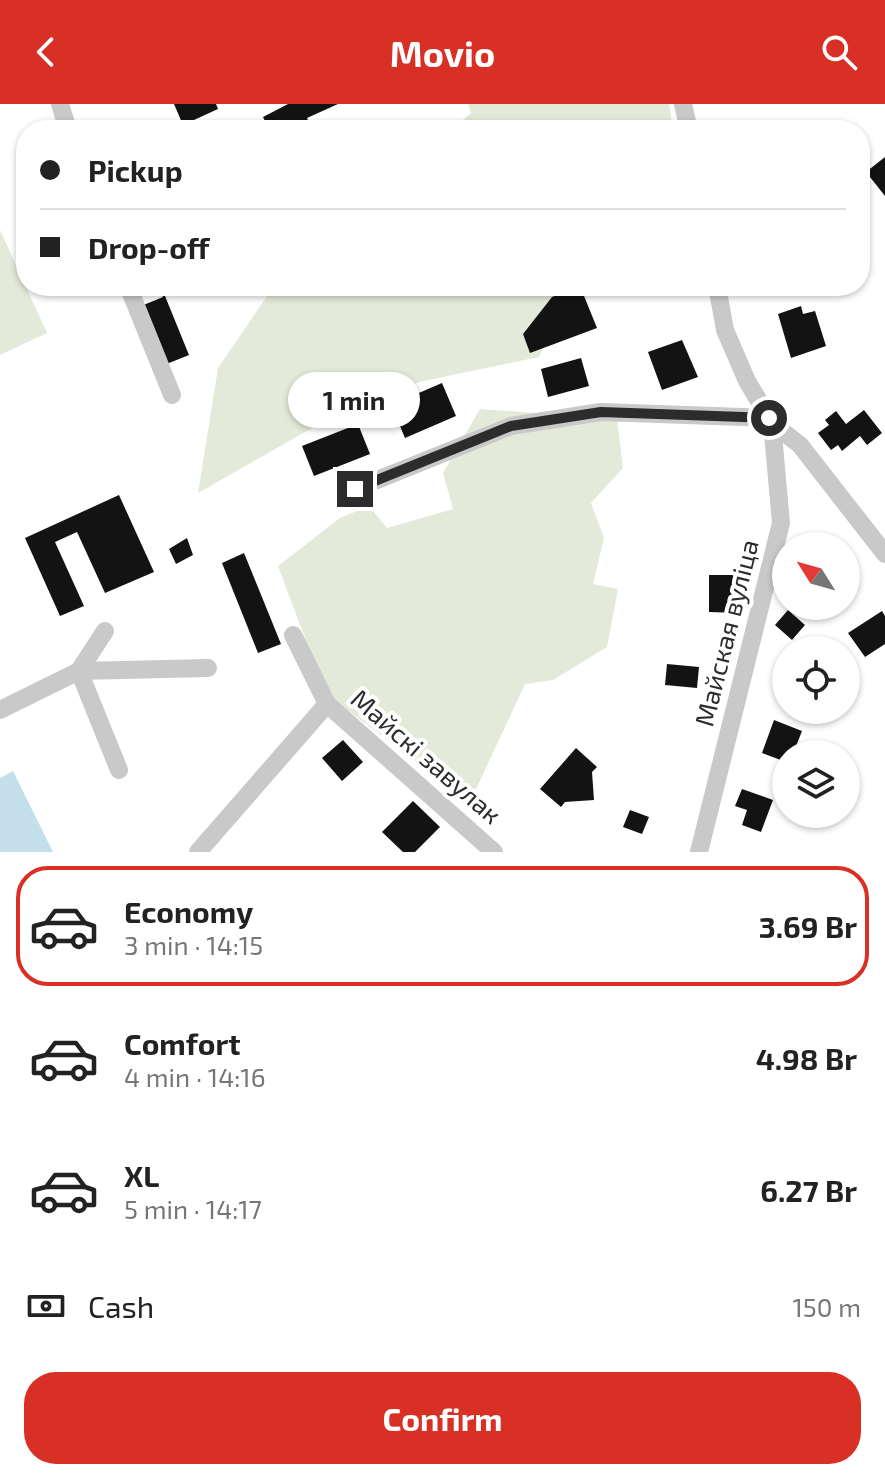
<!DOCTYPE html>
<html lang="en">
<head>
<meta charset="utf-8">
<style>
	body { margin:0; font-family:"Exo 2",sans-serif; background:#f6f6f6; color:#222; height:100vh; display:flex; flex-direction:column; font-size:30px; white-space:nowrap }
	* { box-sizing:border-box; margin:0 }
	p { font-size:26px; color:#767676 }
	.icon { flex:none; width:44px; height:44px; fill:none; stroke:currentColor; stroke-width:2; stroke-linecap:round; stroke-linejoin:round }
	.map { position:relative; height:748px; overflow:hidden }
	.details { display:flex; flex-direction:column; background:#fff; flex:1 }
	.details>* { flex:none }
	.banner { position:absolute; left:16px; top:16px; width:854px; height:176px; border-radius:32px; box-shadow:0 2px 6px #0004; display:grid; align-content:center; height:176px; padding:0 24px; background:#fff }
	.needle { width:52px; rotate:307deg }
	.fabs { position:absolute; left:772px; top:428px; display:grid; gap:16px }
	.fabs a { display:grid; place-items:center; width:88px; height:88px; border-radius:50%; background:#fff; box-shadow:0 2px 6px #0004; font-size:40px }
	.end { position:absolute; width:36px; height:36px; margin:-18px; border:10px solid #2c2c2c; background:#fff; box-shadow:0 0 0 4px #fff }
	.from { border-radius:50% }
	.bubble { position:absolute; height:56px; border-radius:28px; background:#fff; box-shadow:0 2px 6px #0004; font-size:26px; font-weight:700; line-height:56px; text-align:center }
	.banner b { display:flex; align-items:center; gap:28px; height:76px; font-size:30px }
	.banner b+b { border-top:2px solid #e0e0e0 }
	.banner i { width:20px; height:20px; background:#222 }
	ul { padding:14px 0 0; list-style:none }
	li { display:flex; align-items:center; gap:24px; height:120px; margin:0 16px 12px; padding:0 8px; border:4px solid transparent; border-radius:32px }
	li div { flex:1 }
	li b { display:block; font-size:30px }
	li em { font-style:normal; font-weight:700 }
	li.selected { border-color:#d93025 }
	li>.icon { width:72px; height:72px; stroke-width:1.5 }
	.pay { display:flex; align-items:center; gap:20px; height:88px; padding:0 24px; font-size:30px }
	.pay p { margin-inline-start:auto }
	.primary-button { display:flex; gap:16px; margin-top:auto; padding:16px 24px }
	.primary-button a { flex:1; height:92px; border-radius:32px; background:#d93025; color:#fff; font-size:32px; font-weight:700; line-height:92px; text-align:center }
	header { display:flex; justify-content:space-between; align-items:center; height:104px; padding:0 24px; background:#d93025; color:#fff; font-size:36px; font-weight:700 }
	.map>svg:first-child { display:block }
</style>
</head>
<body>
<header><svg class="icon" aria-label="back" viewBox="0 0 24 24"><path d="M15 5l-7 7 7 7"/></svg>Movio<svg class="icon" aria-label="search" viewBox="0 0 24 24"><circle cx="10" cy="10" r="6"/><path d="M15 15l6 6"/></svg></header>
<div class="map">
<svg width="885" height="748" viewBox="0 0 885 748">
	<rect width="100%" height="100%" fill="#fff"/>
	<path fill="#e4ead9" d="M468,0H669L673,26H451L471,9Z
		M0,126L47,229L0,251Z
		M274,182H571L539,253L419,278L326,316L198,389L218,264Z
		M480,305L617,315L623,364L591,399L604,434L593,480L618,485L607,543L553,576L525,580L470,698L326,590L278,462L340,414L369,402L387,424L453,405L443,369Z"/>
	<path fill="#c5dfea" d="M13,667L53,748H0V674Z"/>
	<path fill="#131313" d="M174,0H216L218,5L183,21Z
		M288,0H338L307,14L312,26H269L263,13Z
		M885,53V92L866,68Z
		M158,182H189L165,192L189,251L164,261L141,202L163,193Z
		M580,182L597,224L530,249L523,230L552,193Z
		M801,202L803,210L815,207L826,242L791,254L778,210Z
		M682,236L698,273L662,286L648,248Z
		M581,254L589,282L548,293L541,265Z
		M442,279L456,312L405,334L391,301Z
		M864,306L882,329L867,341L860,332L842,347L838,341L831,346L818,329L829,321L825,316L836,307L846,320Z
		M358,320L370,350L314,372L302,342Z
		M119,391L154,468L105,489L77,428L55,438L84,502L60,512L25,434Z
		M187,434L193,451L176,460L169,445Z
		M244,449L281,540L258,549L222,459Z
		M709,471H739V509L709,508Z
		M788,506L805,521L792,536L775,521Z
		M882,507L885,512V540L865,553L848,529Z
		M667,560L699,563L697,584L665,581Z
		M774,616L802,627L793,650H786V658L762,649Z
		M343,636L363,658L342,677L322,654Z
		M576,644L597,663L592,668L594,696L565,698L561,703L540,685Z
		M742,685L773,696L761,728L742,721L747,706L735,702Z
		M413,697L440,723L415,748H403L382,728Z
		M630,706L649,713L642,730L623,723Z"/>
	<g fill="none" stroke-linecap="round" stroke-linejoin="round">
		<path stroke="#c9c9c9" stroke-width="18" d="M60,0L68,26
			M683,0L689,26
			M128,182L172,291
			M717,182L725,226L747,277L772,319L800,341L885,450
			M355,385L511,322L601,308L769,314
			M105,527L79,567L119,666
			M293,531L327,600
			M0,606L79,567L208,564
			M198,748L327,600L494,748
			M699,748L781,419L772,319"/>
	</g>
	<g fill="none" stroke-linecap="round" stroke-linejoin="round">
		<path stroke="#2c2c2c" stroke-width="10" d="M355,385L511,322L601,308L769,314"/>
	</g>
	<g text-anchor="middle" stroke-width="8" stroke-linejoin="round" paint-order="stroke">
		<g font-size="26" fill="#2c2c2c" stroke="#fff">
			<text transform="translate(727 529) rotate(-76)" y="9">Майская вуліца</text>
			<text transform="translate(426 653) rotate(41)" y="9">Майскі завулак</text>
		</g>
	</g>
</svg>
<div class="fabs">
<a><svg class="needle" viewBox="-14 -14 28 28"><path d="M0-13l5 13h-10z" fill="#e53935"/><path d="M0 13l5-13h-10z" fill="#767676"/></svg></a>
<a><svg class="icon" aria-label="locate" viewBox="0 0 24 24"><circle cx="12" cy="12" r="6"/><path d="M12 2v4M12 18v4M2 12h4M18 12h4"/></svg></a>
<a><svg class="icon" aria-label="layers" viewBox="0 0 24 24"><path d="M12 4l9 5-9 5-9-5zM3 14l9 5 9-5"/></svg></a>
</div>
<i class="end from" style="left:769px;top:314px"></i>
<i class="end" style="left:355px;top:385px"></i>
<div class="bubble" style="left:288px;top:268px;width:132px">1 min</div>
<div class="banner">
<b><i class="from"></i>Pickup</b>
<b><i></i>Drop-off</b>
</div>
</div>
<section class="details">
<ul>
<li class="selected"><svg class="icon" aria-label="car" viewBox="0 0 24 24"><path d="M5 17H2v-5l4-1 3-4h7l3 4 3 1v5h-3M9 17h6M6 11h13"/><circle cx="7" cy="17" r="2"/><circle cx="17" cy="17" r="2"/></svg><div><b>Economy</b><p>3 min · 14:15</p></div><em>3.69 Br</em></li>
<li><svg class="icon" aria-label="car" viewBox="0 0 24 24"><path d="M5 17H2v-5l4-1 3-4h7l3 4 3 1v5h-3M9 17h6M6 11h13"/><circle cx="7" cy="17" r="2"/><circle cx="17" cy="17" r="2"/></svg><div><b>Comfort</b><p>4 min · 14:16</p></div><em>4.98 Br</em></li>
<li><svg class="icon" aria-label="car" viewBox="0 0 24 24"><path d="M5 17H2v-5l4-1 3-4h7l3 4 3 1v5h-3M9 17h6M6 11h13"/><circle cx="7" cy="17" r="2"/><circle cx="17" cy="17" r="2"/></svg><div><b>XL</b><p>5 min · 14:17</p></div><em>6.27 Br</em></li>
</ul>
<div class="pay"><svg class="icon" aria-label="cash" viewBox="0 0 24 24"><path d="M3 7h18v10H3z"/><circle cx="12" cy="12" r="2"/></svg>Cash<p>150 m</p></div>
<div class="primary-button"><a>Confirm</a></div>
</section>
</body>
</html>
